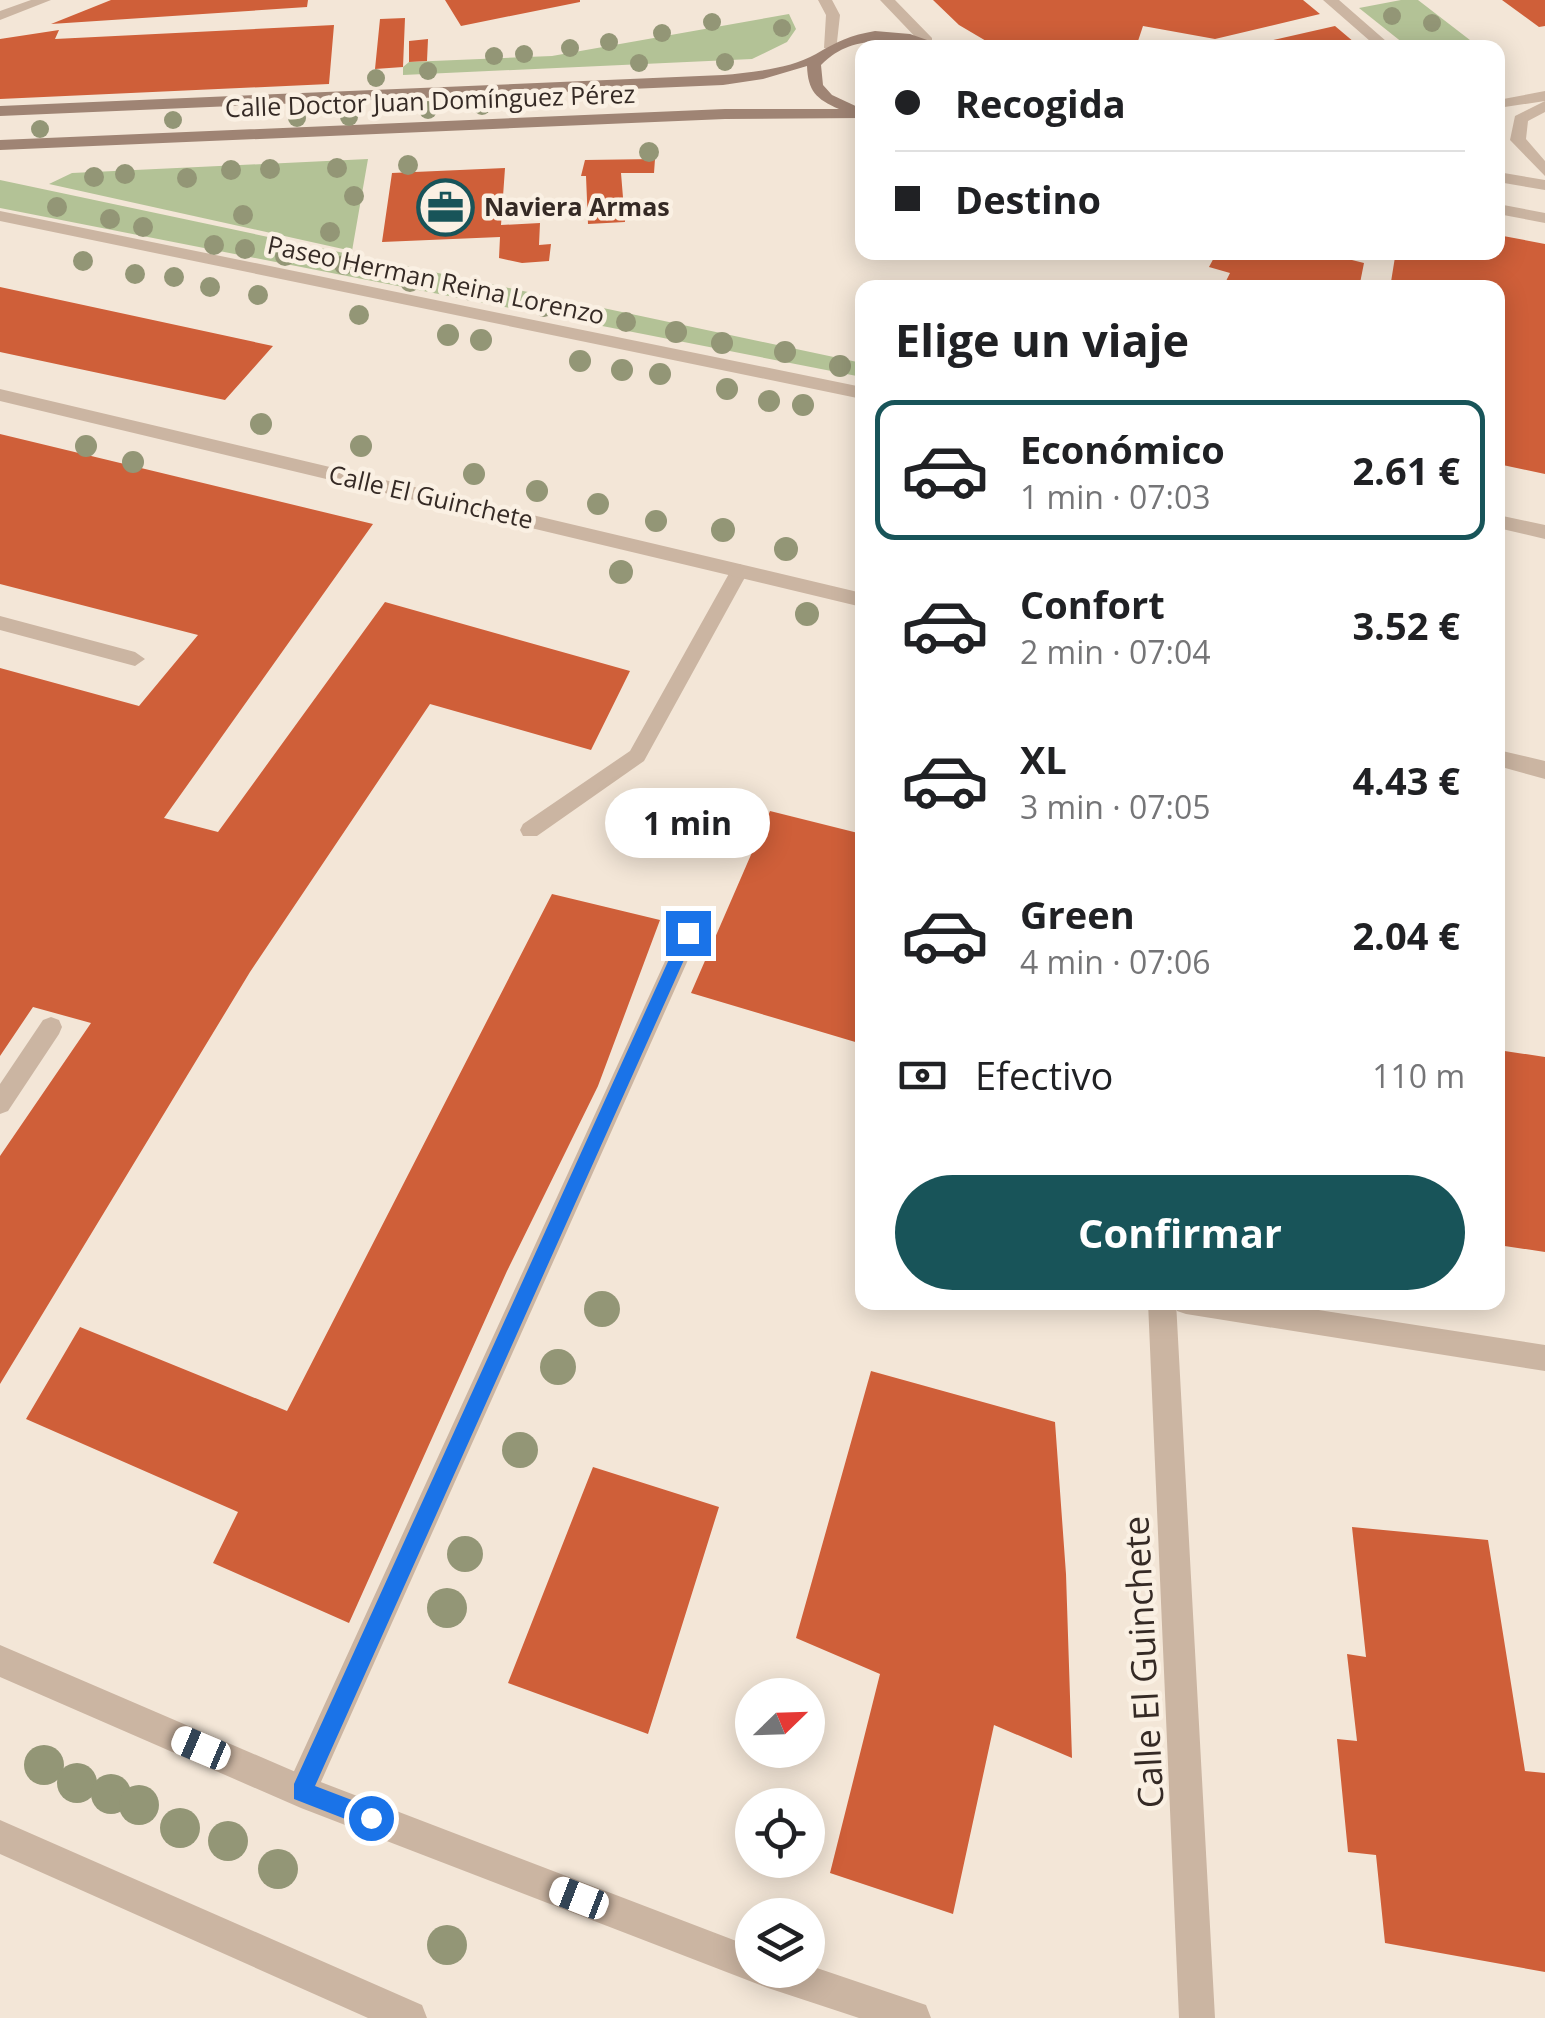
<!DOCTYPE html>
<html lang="es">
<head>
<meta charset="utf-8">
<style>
	body { margin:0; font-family:"Open Sans",sans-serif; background:#f2f2f2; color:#202124; height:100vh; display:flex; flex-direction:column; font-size:38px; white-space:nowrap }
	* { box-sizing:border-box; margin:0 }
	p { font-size:32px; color:#757577 }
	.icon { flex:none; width:55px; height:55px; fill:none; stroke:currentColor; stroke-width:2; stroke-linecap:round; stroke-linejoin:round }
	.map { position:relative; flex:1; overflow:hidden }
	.drawer { position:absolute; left:855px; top:280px; width:650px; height:1030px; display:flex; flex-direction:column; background:#fff; border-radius:20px; box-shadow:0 5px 25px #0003 }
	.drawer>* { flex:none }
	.top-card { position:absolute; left:855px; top:40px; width:650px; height:220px; border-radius:20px; box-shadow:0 5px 25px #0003; display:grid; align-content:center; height:220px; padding:0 40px; background:#fff }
	.needle { width:65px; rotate:67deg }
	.buttons { position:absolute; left:735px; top:1678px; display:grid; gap:20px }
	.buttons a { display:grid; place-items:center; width:90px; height:90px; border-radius:50%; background:#fff; box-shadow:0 5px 25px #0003; font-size:50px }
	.end { position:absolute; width:45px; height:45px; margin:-22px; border:12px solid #1a73e8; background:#fff; box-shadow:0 0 0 5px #fff }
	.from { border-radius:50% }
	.bubble { position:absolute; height:70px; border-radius:35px; background:#fff; box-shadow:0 5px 25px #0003; font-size:32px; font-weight:700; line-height:70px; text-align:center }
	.car { position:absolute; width:30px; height:60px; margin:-30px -15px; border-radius:12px; box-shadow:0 0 8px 2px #0007; background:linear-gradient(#fff 24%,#345 0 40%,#fff 0 76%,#345 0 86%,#fff 0) }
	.top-card b { display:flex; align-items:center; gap:35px; height:95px; font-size:38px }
	.top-card b+b { border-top:2px solid #e0e0e0 }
	.top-card i { width:25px; height:25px; background:#202124 }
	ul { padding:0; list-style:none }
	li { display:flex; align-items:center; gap:30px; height:140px; margin:0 20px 15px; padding:0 20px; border:5px solid transparent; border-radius:20px }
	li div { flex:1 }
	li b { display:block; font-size:38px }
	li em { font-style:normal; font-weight:700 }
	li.on { border-color:#185459 }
	li>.icon { width:90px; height:90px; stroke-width:1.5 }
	h2 { padding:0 40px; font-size:45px; line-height:120px }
	.pay { display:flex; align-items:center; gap:25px; height:110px; padding:0 40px; font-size:38px }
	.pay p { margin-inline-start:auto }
	.action { display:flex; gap:20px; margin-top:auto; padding:20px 40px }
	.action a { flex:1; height:115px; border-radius:60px; background:#185459; color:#fff; font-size:40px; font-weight:700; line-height:115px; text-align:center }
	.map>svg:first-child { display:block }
</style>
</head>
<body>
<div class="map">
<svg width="1545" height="2018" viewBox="0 0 1545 2018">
	<rect width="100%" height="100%" fill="#f3e6d7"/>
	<path fill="#b3c296" d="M1401,0H1418L1479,47H1408L1359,8Z
		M789,14L796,29L787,42L752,59L403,75V67L409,62L552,56Z
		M368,159L352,251L49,184L72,173Z
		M0,180L862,363V377L0,208Z"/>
	<path fill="#cf5f39" d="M111,0H308L307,7L51,24Z
		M445,0H580V2L461,26Z
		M933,0H1303L1320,14L1215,39L1143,26L1138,41L1162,48H998L959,25Z
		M1502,0H1545V26L1539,27Z
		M405,18L403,67L375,69L380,19Z
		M334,25L329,84L0,99V39L59,30L55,39Z
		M1335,26L1361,48H1247V46Z
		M428,39L427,61L409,62V41Z
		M655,159L654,173H621L625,222L588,224L586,176H581L585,160Z
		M505,168L501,225L540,223L539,245L551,244L549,261L522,263L499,258L500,237L382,242L392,173Z
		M1498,235L1545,244V474L1498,464V288H1390L1395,257L1384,252H1498Z
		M1217,252H1320L1364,263L1359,288H1240L1225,283L1230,273L1209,267Z
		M0,287L273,346L225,400L0,352Z
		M0,434L373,524L164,818L218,832L385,602L630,671L591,750L430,704L250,972L0,1384V1156L91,1023L33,1007L0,1056V668L139,706L198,635L0,584Z
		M770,811L862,834V1044L691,993Z
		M552,894L660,920L598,1086L507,1271L349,1623L213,1563L238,1512L26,1419L80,1327L287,1411Z
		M1498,1050L1545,1057V1252L1498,1245Z
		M871,1371L1055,1422L1066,1574L1072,1758L994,1725L953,1914L830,1873L880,1674L796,1638Z
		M593,1467L719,1507L648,1734L508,1683Z
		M1352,1527L1488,1540L1525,1771L1545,1773V1972L1385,1943L1376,1855L1348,1852L1337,1739L1357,1741L1347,1654L1366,1657Z"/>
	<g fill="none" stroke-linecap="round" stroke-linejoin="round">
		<path fill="#cbb5a2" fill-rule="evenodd" d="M740,564L749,570L644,761L537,836H523L520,830L523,824L630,751L731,570Z
			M0,616L135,652L145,659L135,666L0,630Z
			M689,924L697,927L700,933L312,1802L301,1806L290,1802L286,1791L290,1780L678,933L681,927Z
			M51,1017L59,1020L62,1027L59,1034L8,1111L0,1114V1084L43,1020Z
			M1174,1302H1267L1545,1345V1371L1186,1314L1177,1311Z"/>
		<path fill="#cbb5a2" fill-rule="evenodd" d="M31,0H51L0,20V11Z
			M818,0H832L840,15L836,51L824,48L826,15Z
			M880,0H895L932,38V44H922Z
			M1323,0H1339L1394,48H1378Z
			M1545,91V101L1498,108V100Z
			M1545,101V112L1528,121L1526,139L1545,161V176L1510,140L1515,116Z
			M1498,172L1545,180V190L1498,182Z
			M1498,204L1545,213V223L1498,214Z
			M0,211L862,387V399L0,221Z
			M0,389L862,593V607L0,401Z
			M1498,515L1545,525V539L1498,528Z
			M1498,750L1545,761V779L1498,766Z
			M1148,1302H1176L1215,2018H1179Z
			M0,1645L305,1776L752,1947V1970H808V1965L926,2005L931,2018H859L768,1988L301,1808L0,1677Z
			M0,1820L422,2005L427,2018H368L0,1854Z"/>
		<path fill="#9f8474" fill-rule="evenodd" d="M875,31L910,34L950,48C903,48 860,26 821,65L823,85L832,95L862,109V118L725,119L0,150V140L725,109H839C816,99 808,91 807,66L763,79L723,85L0,116V106L723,75C752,72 790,69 816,54C836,42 851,35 875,31Z"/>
	</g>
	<g fill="#939676">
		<circle cx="1392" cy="16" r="9"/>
		<circle cx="712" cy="22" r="9"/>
		<circle cx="1432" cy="23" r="9"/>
		<circle cx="782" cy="28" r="9"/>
		<circle cx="662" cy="33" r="9"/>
		<circle cx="609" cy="42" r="9"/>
		<circle cx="570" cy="48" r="9"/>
		<circle cx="524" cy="54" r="9"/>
		<circle cx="494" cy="56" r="9"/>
		<circle cx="725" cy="62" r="9"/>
		<circle cx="639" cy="63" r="9"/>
		<circle cx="428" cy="71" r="9"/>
		<circle cx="376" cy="78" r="9"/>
		<circle cx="482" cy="106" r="9"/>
		<circle cx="428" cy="110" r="9"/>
		<circle cx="349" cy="117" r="9"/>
		<circle cx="297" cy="118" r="9"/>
		<circle cx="173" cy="120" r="9"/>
		<circle cx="40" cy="129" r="9"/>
		<circle cx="649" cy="152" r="10"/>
		<circle cx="408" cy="165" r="10"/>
		<circle cx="337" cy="168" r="10"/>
		<circle cx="270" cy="169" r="10"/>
		<circle cx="231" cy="170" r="10"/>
		<circle cx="125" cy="174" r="10"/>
		<circle cx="94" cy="177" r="10"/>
		<circle cx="187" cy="178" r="10"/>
		<circle cx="354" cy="196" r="10"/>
		<circle cx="57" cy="207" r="10"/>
		<circle cx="243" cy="215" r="10"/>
		<circle cx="110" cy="219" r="10"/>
		<circle cx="143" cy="227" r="10"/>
		<circle cx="330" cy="232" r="10"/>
		<circle cx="214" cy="245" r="10"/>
		<circle cx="245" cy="249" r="10"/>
		<circle cx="285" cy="256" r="10"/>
		<circle cx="83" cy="261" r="10"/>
		<circle cx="344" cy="265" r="10"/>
		<circle cx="135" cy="274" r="10"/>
		<circle cx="174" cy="277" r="10"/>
		<circle cx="410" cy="282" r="10"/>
		<circle cx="210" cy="287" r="10"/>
		<circle cx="471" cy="291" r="10"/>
		<circle cx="258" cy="295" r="10"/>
		<circle cx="544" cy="307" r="10"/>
		<circle cx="359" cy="315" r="10"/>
		<circle cx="626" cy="322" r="10"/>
		<circle cx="676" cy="332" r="11"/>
		<circle cx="448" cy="335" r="11"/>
		<circle cx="481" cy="340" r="11"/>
		<circle cx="722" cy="343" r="11"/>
		<circle cx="785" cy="352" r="11"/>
		<circle cx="580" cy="361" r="11"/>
		<circle cx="840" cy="366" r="11"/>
		<circle cx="622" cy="370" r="11"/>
		<circle cx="660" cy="374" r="11"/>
		<circle cx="727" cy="389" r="11"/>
		<circle cx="769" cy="401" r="11"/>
		<circle cx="803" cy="405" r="11"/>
		<circle cx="261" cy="424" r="11"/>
		<circle cx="86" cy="446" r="11"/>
		<circle cx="361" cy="446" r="11"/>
		<circle cx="133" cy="462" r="11"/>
		<circle cx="474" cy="474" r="11"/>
		<circle cx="537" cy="491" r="11"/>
		<circle cx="598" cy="504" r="11"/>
		<circle cx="656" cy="521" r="11"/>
		<circle cx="723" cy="530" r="12"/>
		<circle cx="786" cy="549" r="12"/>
		<circle cx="621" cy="572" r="12"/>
		<circle cx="807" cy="614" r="12"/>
		<circle cx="602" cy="1309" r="18"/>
		<circle cx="558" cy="1367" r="18"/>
		<circle cx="520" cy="1450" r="18"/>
		<circle cx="465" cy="1554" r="18"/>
		<circle cx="447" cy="1608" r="20"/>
		<circle cx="44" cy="1765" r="20"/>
		<circle cx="77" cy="1783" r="20"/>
		<circle cx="111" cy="1794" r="20"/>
		<circle cx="139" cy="1805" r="20"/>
		<circle cx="180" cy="1828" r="20"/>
		<circle cx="228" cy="1841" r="20"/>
		<circle cx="278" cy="1869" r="20"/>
		<circle cx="447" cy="1945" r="20"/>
	</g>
	<path fill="#1a73e8" d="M688,926L696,933L315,1786L378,1810V1826L371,1829L294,1799V1784L681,933Z"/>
	<defs>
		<symbol id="office-ring" viewBox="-11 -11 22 22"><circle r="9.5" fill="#faf0e3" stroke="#185459" stroke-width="1.5"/><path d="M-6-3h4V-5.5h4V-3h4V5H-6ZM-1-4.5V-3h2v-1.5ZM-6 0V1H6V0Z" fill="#185459"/></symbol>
	</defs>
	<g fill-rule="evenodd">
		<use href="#office-ring" x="414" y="176" width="63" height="63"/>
	</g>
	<g text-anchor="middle" stroke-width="9" stroke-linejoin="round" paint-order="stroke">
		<g font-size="25" fill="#352a25" stroke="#faf0e3">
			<text transform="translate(430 101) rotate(-2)" y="9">Calle Doctor Juan Domínguez Pérez</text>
			<text transform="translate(436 280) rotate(12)" y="9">Paseo Herman Reina Lorenzo</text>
			<text transform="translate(431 497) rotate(13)" y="9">Calle El Guinchete</text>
		</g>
		<g font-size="25" font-weight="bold" fill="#352a25" stroke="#faf0e3" text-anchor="start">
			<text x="484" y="216">Naviera Armas</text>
		</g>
		<g font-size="35" fill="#352a25" stroke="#faf0e3">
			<text transform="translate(1144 1662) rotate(-93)" y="12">Calle El Guinchete</text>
		</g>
	</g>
</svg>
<div class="buttons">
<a><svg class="needle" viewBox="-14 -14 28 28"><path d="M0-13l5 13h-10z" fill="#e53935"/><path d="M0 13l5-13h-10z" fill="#757577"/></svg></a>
<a><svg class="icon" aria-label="locate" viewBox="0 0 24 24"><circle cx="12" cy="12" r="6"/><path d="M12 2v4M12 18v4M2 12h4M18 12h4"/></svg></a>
<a><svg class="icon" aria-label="layers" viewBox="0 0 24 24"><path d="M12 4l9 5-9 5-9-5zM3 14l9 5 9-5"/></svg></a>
</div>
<i class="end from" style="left:371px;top:1818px"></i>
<i class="end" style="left:688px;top:933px"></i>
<div class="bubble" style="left:605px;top:788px;width:165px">1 min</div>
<i class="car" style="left:201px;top:1748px;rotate:293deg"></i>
<i class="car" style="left:579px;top:1898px;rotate:291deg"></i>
<div class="top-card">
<b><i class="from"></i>Recogida</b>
<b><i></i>Destino</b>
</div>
<section class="drawer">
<h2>Elige un viaje</h2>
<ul>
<li class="on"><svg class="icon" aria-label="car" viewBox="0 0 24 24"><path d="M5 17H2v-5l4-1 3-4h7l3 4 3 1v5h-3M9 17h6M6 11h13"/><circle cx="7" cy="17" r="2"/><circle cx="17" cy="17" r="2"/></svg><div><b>Económico</b><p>1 min · 07:03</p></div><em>2.61 €</em></li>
<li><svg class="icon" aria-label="car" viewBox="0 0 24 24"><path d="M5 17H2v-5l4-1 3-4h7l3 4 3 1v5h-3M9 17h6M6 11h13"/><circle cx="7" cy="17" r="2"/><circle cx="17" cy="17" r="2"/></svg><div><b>Confort</b><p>2 min · 07:04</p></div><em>3.52 €</em></li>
<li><svg class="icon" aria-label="car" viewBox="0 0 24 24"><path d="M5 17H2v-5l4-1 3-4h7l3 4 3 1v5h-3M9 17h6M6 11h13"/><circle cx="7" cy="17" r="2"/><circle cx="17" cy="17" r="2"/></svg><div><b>XL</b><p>3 min · 07:05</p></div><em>4.43 €</em></li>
<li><svg class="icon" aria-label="car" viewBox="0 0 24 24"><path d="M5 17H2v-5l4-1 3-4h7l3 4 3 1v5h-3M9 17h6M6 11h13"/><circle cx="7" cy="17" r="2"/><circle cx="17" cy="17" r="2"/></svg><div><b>Green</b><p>4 min · 07:06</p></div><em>2.04 €</em></li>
</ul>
<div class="pay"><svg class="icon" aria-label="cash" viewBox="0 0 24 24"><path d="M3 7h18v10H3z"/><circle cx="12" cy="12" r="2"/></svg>Efectivo<p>110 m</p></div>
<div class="action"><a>Confirmar</a></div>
</section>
</div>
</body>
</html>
